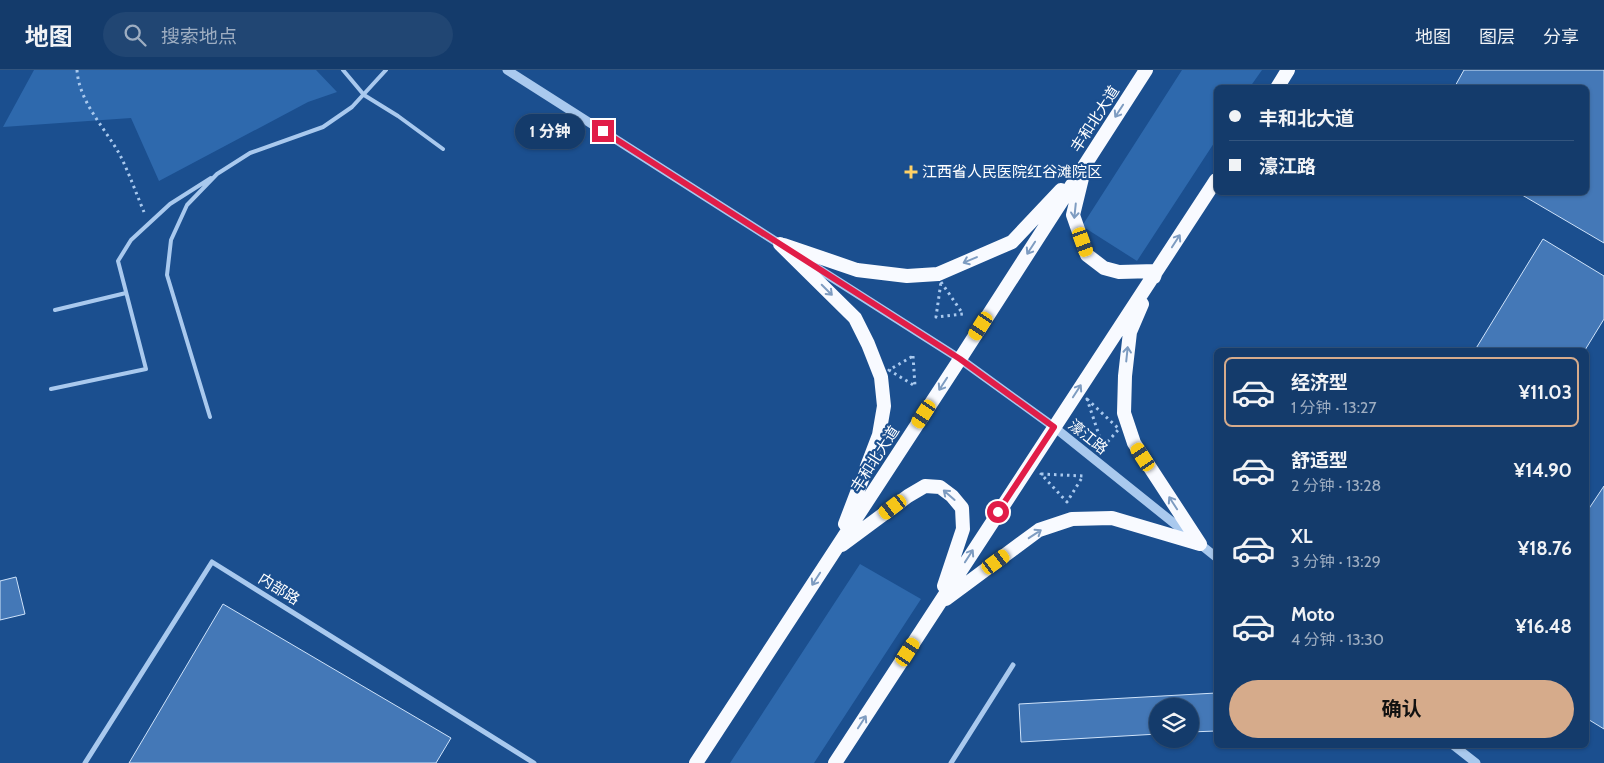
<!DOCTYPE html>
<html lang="zh">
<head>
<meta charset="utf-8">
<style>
	body { margin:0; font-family:Cabin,"Noto Sans SC",sans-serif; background:#214673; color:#f1f3f6; height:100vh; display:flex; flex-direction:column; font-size:19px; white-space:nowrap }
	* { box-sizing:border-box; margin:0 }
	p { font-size:16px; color:#9dadc1 }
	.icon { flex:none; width:28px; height:28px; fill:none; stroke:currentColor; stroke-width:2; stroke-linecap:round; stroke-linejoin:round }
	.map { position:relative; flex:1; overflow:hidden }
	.side { position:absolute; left:1214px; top:278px; width:375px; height:400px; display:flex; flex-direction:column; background:#143b6b; border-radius:8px; box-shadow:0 1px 4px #0004,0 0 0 1px #33557e }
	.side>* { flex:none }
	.guide { position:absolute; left:1214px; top:15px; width:375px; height:110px; border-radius:8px; box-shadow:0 1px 4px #0004,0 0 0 1px #33557e; display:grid; align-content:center; height:110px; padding:0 15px; background:#143b6b }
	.fabs { position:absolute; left:1149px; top:628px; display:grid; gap:10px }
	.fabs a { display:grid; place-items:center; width:50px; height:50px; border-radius:50%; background:#143b6b; box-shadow:0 1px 4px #0004,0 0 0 1px #33557e; font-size:25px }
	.end { position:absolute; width:22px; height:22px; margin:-11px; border:6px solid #e11d48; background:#fff; box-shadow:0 0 0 2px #fff }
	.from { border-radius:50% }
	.bubble { position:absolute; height:35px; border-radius:18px; background:#143b6b; box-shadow:0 1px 4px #0004,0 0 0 1px #33557e; font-size:16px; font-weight:700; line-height:35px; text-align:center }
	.car { position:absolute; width:15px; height:30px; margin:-15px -8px; border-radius:6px; box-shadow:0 0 4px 1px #0007; background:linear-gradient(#f5c518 24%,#345 0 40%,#f5c518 0 76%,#345 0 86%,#f5c518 0) }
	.guide b { display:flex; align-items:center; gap:18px; height:48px; font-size:19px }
	.guide b+b { border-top:1px solid #33557e }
	.guide i { width:12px; height:12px; background:#f1f3f6 }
	ul { padding:9px 0 0; list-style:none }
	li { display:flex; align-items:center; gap:15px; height:70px; margin:0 10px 8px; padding:0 5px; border:2px solid transparent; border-radius:8px }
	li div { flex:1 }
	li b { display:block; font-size:19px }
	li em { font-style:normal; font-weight:700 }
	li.selected { border-color:#d6ab8b }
	li>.icon { width:45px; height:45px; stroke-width:1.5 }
	.primary-button { display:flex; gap:10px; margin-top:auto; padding:10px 15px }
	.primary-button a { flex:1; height:58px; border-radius:30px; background:#d6ab8b; color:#111; font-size:20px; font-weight:700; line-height:58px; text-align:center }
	header { display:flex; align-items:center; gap:30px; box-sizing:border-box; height:70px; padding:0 25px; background:#143b6b; border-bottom:1px solid #33557e }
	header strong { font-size:24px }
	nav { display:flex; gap:28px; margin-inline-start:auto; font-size:18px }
	.search { width:350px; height:45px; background:#214673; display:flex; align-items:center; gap:12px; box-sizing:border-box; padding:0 18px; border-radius:28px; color:#9dadc1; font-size:19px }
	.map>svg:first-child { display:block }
</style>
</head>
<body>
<header>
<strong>地图</strong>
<div class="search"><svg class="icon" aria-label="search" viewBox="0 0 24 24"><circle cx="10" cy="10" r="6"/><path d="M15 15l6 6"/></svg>搜索地点</div>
<nav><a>地图</a><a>图层</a><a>分享</a></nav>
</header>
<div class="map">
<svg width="1604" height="693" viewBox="0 0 1604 693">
	<rect width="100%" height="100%" fill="#1b4f8f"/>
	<path fill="#2e69ad" d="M34,0H316L337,22L308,32L159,111L131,48L3,57Z
		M1182,0H1262L1250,17L1216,18V70L1137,191L1082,156Z
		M860,494L921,529L814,693H730Z"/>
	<path fill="#4478b7" stroke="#cfe3fa" d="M1464,0H1604V173L1517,122H1586V18H1454Z
		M1543,169L1604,206V249L1585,280H1475Z
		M1604,416V659L1586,648V443Z
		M16,507L25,544L0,550V511Z
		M223,534L451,668L436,693H129Z
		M1216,623V661L1190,662V636H1158V664L1021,672L1019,634Z"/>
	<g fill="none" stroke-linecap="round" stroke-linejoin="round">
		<path stroke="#a9c9ee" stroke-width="3" stroke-dasharray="2.5 4" stroke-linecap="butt" d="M77,0C79,32 105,58 120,85C129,103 136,123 144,142
			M941,212L963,244L936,247Z
			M913,286L915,316L889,300Z
			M1087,329L1119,359L1103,377Z
			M1041,404L1083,406L1067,432Z"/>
		<path stroke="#a9c9ee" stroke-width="4" d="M343,0L364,25L398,46L443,79
			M55,240L126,223
			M51,319L146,299L118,191L131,170L170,134L211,108
			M210,347L167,205L171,170L187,135L217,104L250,83L323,57L352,37L386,0"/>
		<path stroke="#a9c9ee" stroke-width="5" d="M85,693L212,492L534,693
			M951,693L1013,595"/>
		<path stroke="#a9c9ee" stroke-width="9" d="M507,0L783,176
			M798,186L960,289L1054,357L1216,487
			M1453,675L1476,693"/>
		<path stroke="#f8faff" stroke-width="14" d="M1277,18L1288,0
			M1083,104L1073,145L1087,185L1104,198L1119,202L1156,201L1154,207
			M780,174L855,248L868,274L881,307L884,336L879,365L845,454
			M784,175L857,200L907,206L938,204L1012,172L1061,120
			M1142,234L1130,262L1125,306L1124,343L1134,373L1200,474
			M842,475L908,426L925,416L940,417L952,426L962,438L963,459L944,516
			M946,529L1039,460L1072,449L1112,448L1200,474
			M696,693L960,289L1146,0
			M835,693L1216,110"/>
	</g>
	<defs><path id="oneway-shaft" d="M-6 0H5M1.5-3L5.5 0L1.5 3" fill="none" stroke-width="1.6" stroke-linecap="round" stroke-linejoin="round" transform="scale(1.25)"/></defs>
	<g stroke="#7e9cc1">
		<use href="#oneway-shaft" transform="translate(1119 41) rotate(123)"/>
		<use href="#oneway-shaft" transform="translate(1075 141) rotate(96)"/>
		<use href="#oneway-shaft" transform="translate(1176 171) rotate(-57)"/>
		<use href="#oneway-shaft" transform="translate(1031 178) rotate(123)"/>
		<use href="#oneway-shaft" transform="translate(970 190) rotate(157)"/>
		<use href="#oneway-shaft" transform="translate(827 220) rotate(45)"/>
		<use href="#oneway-shaft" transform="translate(1127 284) rotate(-84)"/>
		<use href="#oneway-shaft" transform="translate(943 314) rotate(123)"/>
		<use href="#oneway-shaft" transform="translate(1077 321) rotate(-57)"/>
		<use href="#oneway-shaft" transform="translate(949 425) rotate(-139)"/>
		<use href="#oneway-shaft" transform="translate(1173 433) rotate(-123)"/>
		<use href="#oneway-shaft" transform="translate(1035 464) rotate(-33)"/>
		<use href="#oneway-shaft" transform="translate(969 486) rotate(-57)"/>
		<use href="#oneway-shaft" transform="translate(816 509) rotate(123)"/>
		<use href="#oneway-shaft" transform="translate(862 652) rotate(-57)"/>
	</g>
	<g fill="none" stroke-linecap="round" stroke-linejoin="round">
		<path stroke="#e11d48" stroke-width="6" d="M603,61L960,289L1054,357L998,442"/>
	</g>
	<path fill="#ffd166" stroke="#1b4f8f" stroke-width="2" d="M908.5 94.5h5v5h5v5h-5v5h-5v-5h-5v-5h5z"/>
	<g text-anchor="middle" stroke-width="4.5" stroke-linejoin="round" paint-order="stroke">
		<g font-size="15" fill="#fff" stroke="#1b4f8f">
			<text transform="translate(1095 49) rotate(-57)" y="5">丰和北大道</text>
			<text transform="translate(1088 367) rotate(39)" y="5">濠江路</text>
			<text transform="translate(875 389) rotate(-57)" y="5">丰和北大道</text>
			<text transform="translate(279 519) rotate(32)" y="5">内部路</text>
		</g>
		<g font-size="15" fill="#fff" stroke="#1b4f8f" text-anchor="start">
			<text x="922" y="107">江西省人民医院红谷滩院区</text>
		</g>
	</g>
</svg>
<div class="fabs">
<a><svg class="icon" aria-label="layers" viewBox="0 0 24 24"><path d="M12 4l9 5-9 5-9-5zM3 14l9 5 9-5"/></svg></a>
</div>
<i class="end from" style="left:998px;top:442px"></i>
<i class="end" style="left:603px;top:61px"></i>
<div class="bubble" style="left:515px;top:44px;width:70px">1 分钟</div>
<i class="car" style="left:1083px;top:172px;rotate:160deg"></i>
<i class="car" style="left:981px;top:256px;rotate:213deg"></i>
<i class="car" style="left:924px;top:344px;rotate:213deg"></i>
<i class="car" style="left:1143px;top:387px;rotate:327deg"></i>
<i class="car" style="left:893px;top:437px;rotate:233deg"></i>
<i class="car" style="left:996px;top:492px;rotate:54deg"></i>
<i class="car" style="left:908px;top:582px;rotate:33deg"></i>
<div class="guide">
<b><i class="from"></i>丰和北大道</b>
<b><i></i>濠江路</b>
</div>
<section class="side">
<ul>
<li class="selected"><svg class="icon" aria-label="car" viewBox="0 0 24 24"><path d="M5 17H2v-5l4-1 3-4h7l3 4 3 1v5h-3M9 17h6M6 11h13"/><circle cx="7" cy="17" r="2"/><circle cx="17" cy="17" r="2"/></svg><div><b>经济型</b><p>1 分钟 · 13:27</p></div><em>¥11.03</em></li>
<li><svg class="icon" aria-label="car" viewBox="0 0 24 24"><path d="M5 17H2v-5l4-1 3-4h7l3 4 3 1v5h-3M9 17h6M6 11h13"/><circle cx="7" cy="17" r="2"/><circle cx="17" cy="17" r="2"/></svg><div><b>舒适型</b><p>2 分钟 · 13:28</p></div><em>¥14.90</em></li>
<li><svg class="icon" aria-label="car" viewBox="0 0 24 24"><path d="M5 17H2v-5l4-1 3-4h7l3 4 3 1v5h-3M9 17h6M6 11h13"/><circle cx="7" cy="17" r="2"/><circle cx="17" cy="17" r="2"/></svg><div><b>XL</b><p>3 分钟 · 13:29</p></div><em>¥18.76</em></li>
<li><svg class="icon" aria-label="car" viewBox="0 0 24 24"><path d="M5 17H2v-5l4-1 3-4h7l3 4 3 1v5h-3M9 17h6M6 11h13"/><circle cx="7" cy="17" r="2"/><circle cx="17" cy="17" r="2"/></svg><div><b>Moto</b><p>4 分钟 · 13:30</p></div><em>¥16.48</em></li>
</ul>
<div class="primary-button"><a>确认</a></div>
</section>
</div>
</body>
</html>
